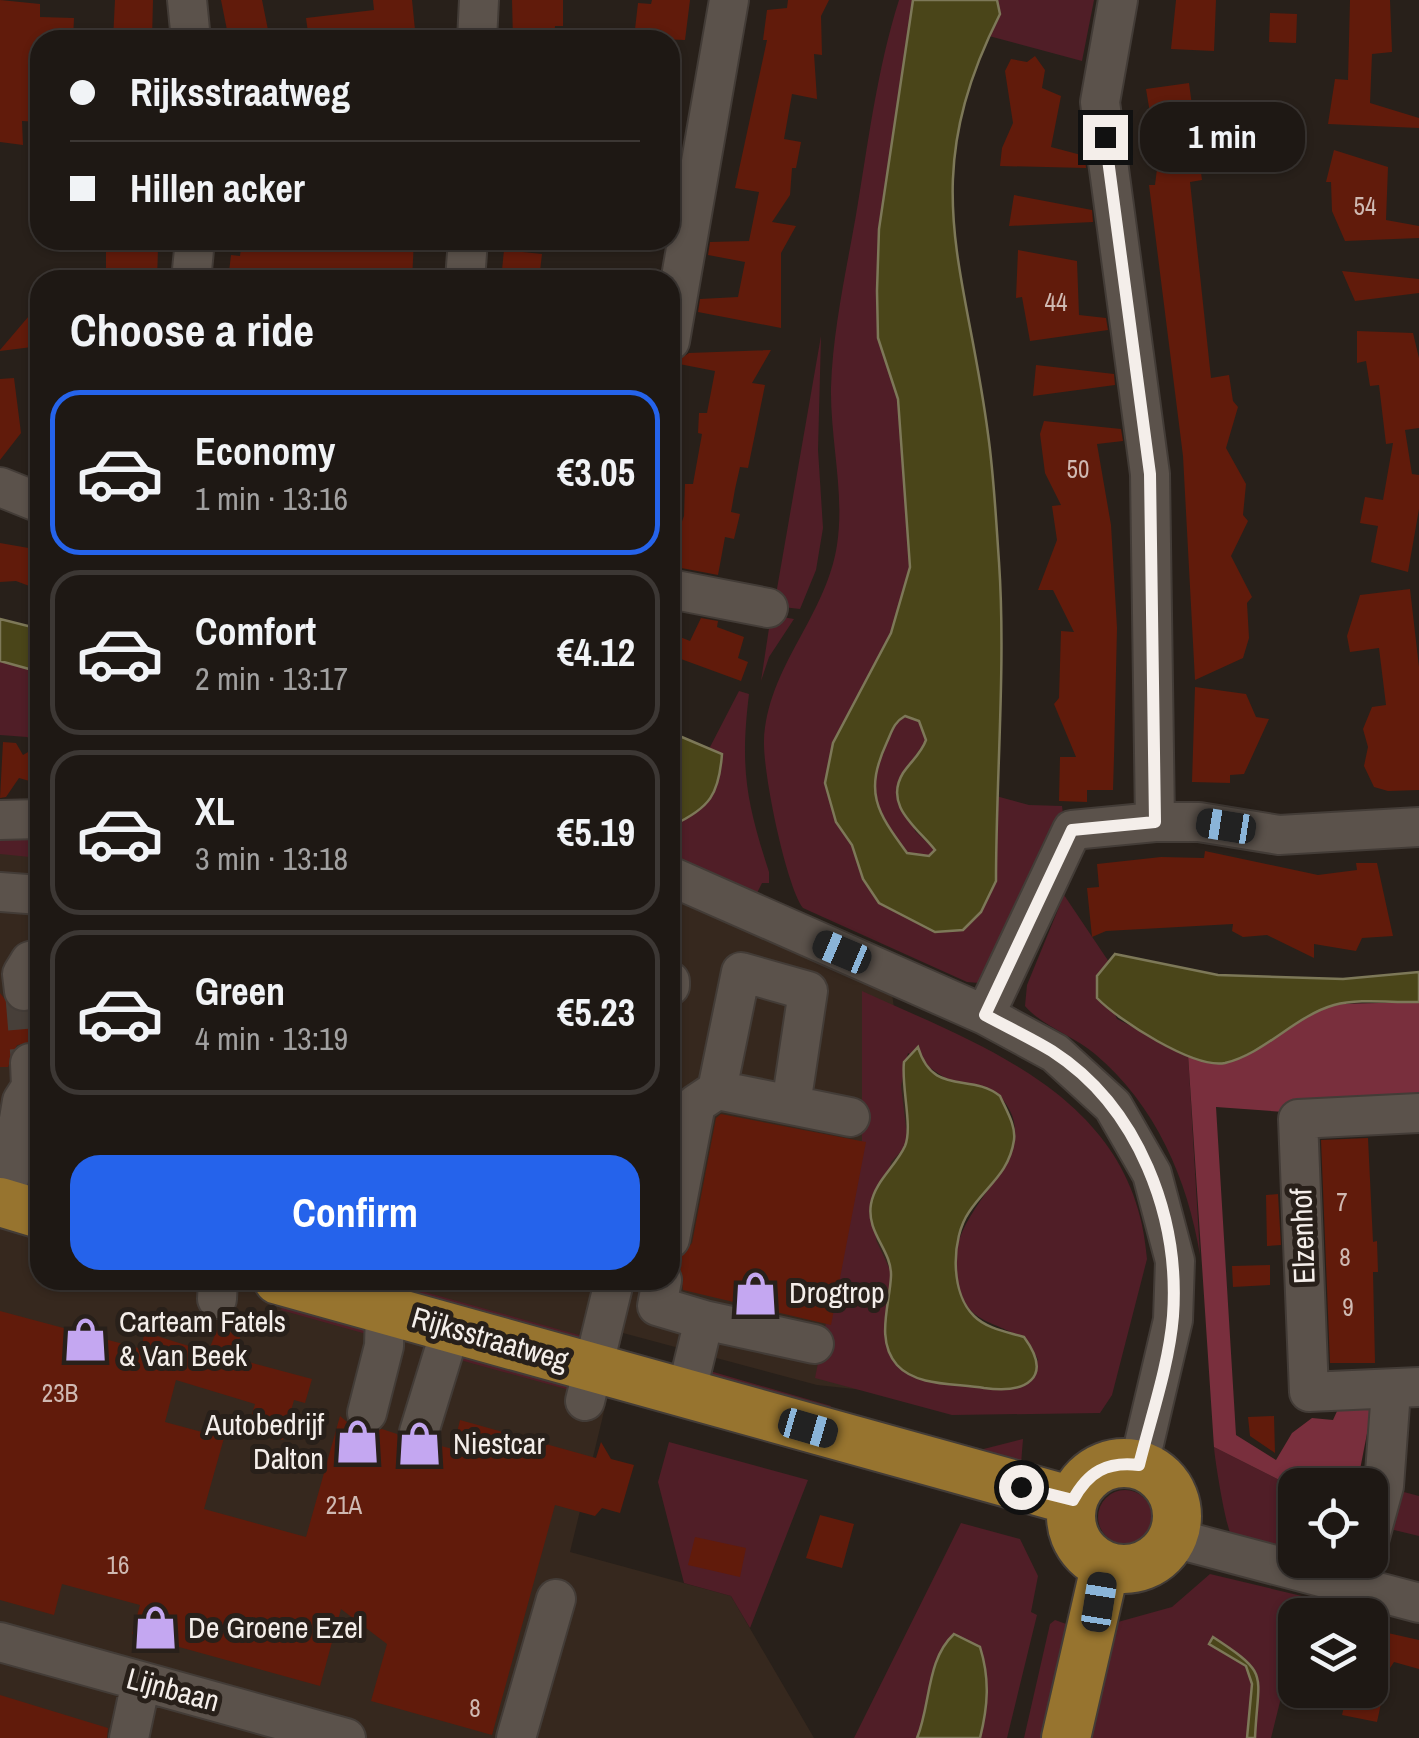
<!DOCTYPE html>
<html lang="en">
<head>
<meta charset="utf-8">
<style>
	body { margin:0; font-family:"Archivo Narrow",sans-serif; background:#2b2522; color:#f1f3f6; height:100vh; display:flex; flex-direction:column; font-size:38px; white-space:nowrap }
	* { box-sizing:border-box; margin:0 }
	p { font-size:32px; color:#a1a0a0 }
	.icon { flex:none; width:55px; height:55px; fill:none; stroke:currentColor; stroke-width:2; stroke-linecap:round; stroke-linejoin:round }
	.map { position:relative; flex:1; overflow:hidden }
	.panel { position:absolute; left:30px; top:270px; width:650px; height:1020px; display:flex; flex-direction:column; background:#1e1814; border-radius:30px; box-shadow:0 2px 8px #0004,0 0 0 2px #3c3734 }
	.panel>* { flex:none }
	.banner { position:absolute; left:30px; top:30px; width:650px; height:220px; border-radius:30px; box-shadow:0 2px 8px #0004,0 0 0 2px #3c3734; display:grid; align-content:center; height:220px; padding:0 40px; background:#1e1814 }
	.controls { position:absolute; left:1278px; top:1468px; display:grid; gap:20px }
	.controls a { display:grid; place-items:center; width:110px; height:110px; border-radius:20px; background:#1e1814; box-shadow:0 2px 8px #0004,0 0 0 2px #3c3734; font-size:50px }
	.end { position:absolute; width:45px; height:45px; margin:-22px; border:12px solid #f4eeea; background:#111; box-shadow:0 0 0 5px #111 }
	.from { border-radius:50% }
	.bubble { position:absolute; height:70px; border-radius:30px; background:#1e1814; box-shadow:0 2px 8px #0004,0 0 0 2px #3c3734; font-size:32px; font-weight:800; line-height:70px; text-align:center }
	.car { position:absolute; width:30px; height:60px; margin:-30px -15px; border-radius:12px; box-shadow:0 0 8px 2px #0007; background:linear-gradient(#222 24%,#8ab4d8 0 40%,#222 0 76%,#8ab4d8 0 86%,#222 0) }
	.banner b { display:flex; align-items:center; gap:35px; height:95px; font-size:38px }
	.banner b+b { border-top:2px solid #3c3734 }
	.banner i { width:25px; height:25px; background:#f1f3f6 }
	ul { padding:0; list-style:none }
	li { display:flex; align-items:center; gap:30px; height:165px; margin:0 20px 15px; padding:0 20px; border:5px solid #3c3734; border-radius:30px }
	li div { flex:1 }
	li b { display:block; font-size:38px }
	li em { font-style:normal; font-weight:800 }
	li.selected { border-color:#2563eb }
	li>.icon { width:90px; height:90px; stroke-width:1.5 }
	h2 { padding:0 40px; font-size:45px; line-height:120px }
	.primary-button { display:flex; gap:20px; margin-top:auto; padding:20px 40px }
	.primary-button a { flex:1; height:115px; border-radius:30px; background:#2563eb; color:#fff; font-size:40px; font-weight:800; line-height:115px; text-align:center }
	.map>svg:first-child { display:block }
</style>
</head>
<body>
<div class="map">
<svg width="1419" height="1738" viewBox="0 0 1419 1738">
	<rect width="100%" height="100%" fill="#28201a"/>
	<path fill="#36281e" d="M0,812L40,813V1280H670V890L891,986L947,1399L817,1385L623,1333L570,1552L731,1596L814,1738H0Z"/>
	<path fill="#501e27" fill-rule="evenodd" d="M899,0H913L880,229L877,291L878,338L898,399L910,567L891,633L833,743L836,822L852,845L863,879L996,881V796L1029,805L1062,806L1063,814L988,977L979,983L967,982L803,908C786,885 763,774 764,741C767,667 826,617 837,545C845,494 830,439 831,387C833,329 846,272 856,215C868,144 877,69 899,0Z
		M997,0H1094L1082,61L989,36L1000,14Z
		M821,336L818,450L823,528L816,570L800,609L774,606Z
		M771,615L794,619L769,657L761,681Z
		M0,661L40,672V744L27,737L0,735Z
		M739,691L749,694C740,768 746,801 769,872V883H762L757,893L670,859V823L722,755L709,749Z
		M905,716L919,721L926,740L903,774L915,831L935,850L929,856L907,853C877,811 864,792 887,742C892,731 894,722 905,716Z
		M0,834L40,839V858L0,854Z
		M1064,895L1109,962L1097,976L1117,1019L1188,1054L1200,1255C1188,1180 1155,1104 1095,1054C1074,1036 1042,1026 1025,1006L1027,985Z
		M862,991C987,1048 1135,1098 1147,1259L1112,1395L1100,1413L952,1415L815,1378L862,1143ZM908,1053L951,1082L994,1091C1056,1145 960,1199 956,1255C951,1343 1018,1310 1038,1360L1020,1388L1001,1390L913,1376L887,1345L892,1274L876,1240L891,1162L905,1147L907,1136L901,1086Z
		M392,1283L586,1337L582,1351L403,1301Z
		M284,1301L374,1320L370,1335L281,1310Z
		M457,1343L581,1377L577,1392L453,1358Z
		M703,1369L831,1406L827,1420L699,1384Z
		M1023,1439L1021,1464L968,1453Z
		M669,1442L808,1480L750,1628L731,1596L684,1583L658,1482Z
		M1214,1447L1295,1488V1554L1232,1537C1226,1528 1215,1462 1214,1447Z
		M1098 1517a27 27 0 1 1 54 0a27 27 0 1 1-54 0Z
		M1400,1491L1419,1496V1536L1390,1529Z
		M961,1523L1020,1539L1038,1576L1031,1612L1037,1615L1007,1738H854Z
		M1210,1574L1306,1597L1301,1615H1295V1641L1271,1738H1255C1258,1674 1274,1668 1209,1644L1246,1666L1252,1684L1247,1738H1083L1118,1622L1172,1607Z
		M1055,1620L1069,1625L1048,1738H1024L1050,1624Z"/>
	<path fill="#792f3d" d="M1419,1002V1103L1284,1112L1216,1107L1236,1435L1276,1460L1292,1433L1312,1418L1333,1420L1343,1398L1362,1399L1371,1413L1357,1485L1295,1488L1214,1447L1188,1054L1224,1063L1302,1018L1337,1004Z"/>
	<path fill="#4a4519" stroke="#7d7858" stroke-width="2.5" fill-rule="evenodd" d="M913,0H997L1000,14C915,182 966,264 988,434C994,476 996,520 999,562C1006,665 996,777 996,881L981,912L963,930L935,932L879,903L863,879L852,845L836,822L825,783L833,743L891,633L910,567L898,399L878,338L877,291L879,229ZM905,716L919,721L926,740C921,754 911,761 903,773C883,806 918,828 935,850L929,856L907,853C876,811 864,792 887,742C892,731 894,722 905,716Z
		M0,619L40,629V672L0,661Z
		M670,732L722,754C719,794 710,808 673,825Z
		M1115,954L1218,975L1343,979L1419,972V1002C1393,1003 1360,998 1334,1005C1295,1016 1264,1054 1225,1063C1194,1069 1118,1020 1097,998V976Z
		M918,1047C933,1097 970,1072 1000,1096C1006,1110 1016,1125 1014,1140C1009,1174 986,1186 969,1212C951,1238 950,1293 974,1316C987,1329 1008,1332 1024,1337C1054,1378 1026,1394 984,1388C957,1383 917,1387 897,1365C875,1340 890,1304 891,1276C892,1250 866,1233 871,1204C875,1181 896,1166 905,1146C913,1127 901,1086 904,1062Z
		M954,1634L980,1647C990,1679 988,1706 980,1738H917C931,1704 926,1660 954,1634Z
		M1213,1637C1271,1675 1258,1672 1255,1738H1247L1252,1684L1246,1666L1209,1644Z"/>
	<path fill="#611b0b" d="M0,0L40,4V17L74,18L73,40H40V122L22,121L23,145L0,142Z
		M115,0H153L152,40H113Z
		M221,0H262L270,40H229Z
		M373,0H412L416,40H309L306,18L374,10Z
		M512,0H563V26H555L554,40H513Z
		M652,0H690L685,40L634,38L638,3L651,4Z
		M788,0H829L821,16L822,55L814,54L817,99L792,94L784,139L801,142L796,168H792L790,195L772,222L796,226L781,253V328L698,312L700,299L738,297L745,262L708,255L710,242L749,241L759,192L735,188L767,40H763L767,10L787,8Z
		M1176,0H1216L1214,51L1171,49Z
		M1350,0H1390L1392,52L1372,54L1370,103L1419,118V128L1328,124L1335,79L1348,80Z
		M1270,13L1297,14L1296,43L1269,42Z
		M1035,56L1045,70L1042,88L1061,96L1051,147L1085,156L1086,168L1000,166L1002,148L1013,123L1005,71L1011,59L1027,62Z
		M1189,83L1202,180L1190,182L1211,378L1229,375L1233,401L1238,407L1226,448L1246,484L1243,515L1248,521L1231,556L1252,597L1247,603L1249,638L1243,658L1195,680L1183,456L1149,185H1155L1158,161L1146,89Z
		M1334,150L1388,167L1386,220L1419,226V238L1345,241L1332,211L1331,182H1326Z
		M1014,195L1092,210L1093,222L1009,226Z
		M106,240H144V248L158,249L157,280L106,277Z
		M242,240H414L412,280H338L281,273L280,280H228L231,255L240,256Z
		M504,250L542,254L539,280H501Z
		M1018,250L1077,261L1079,315L1106,318L1108,330L1030,341L1022,297L1016,298Z
		M1342,271L1419,279V293L1355,301Z
		M40,303V346L0,351V350Z
		M1357,331L1413,333L1419,358V428L1405,430L1412,474L1419,475V509L1408,572L1371,562L1378,526L1360,523L1365,497L1383,500L1393,443L1386,444L1379,385L1370,386L1366,361L1357,363Z
		M771,350L752,383L765,385L748,468L740,467L735,489L731,512L740,514L734,539L725,537L718,575L676,567L680,549L673,546L684,516L685,484H693L702,434L698,433L699,413H707L715,371L674,363L689,353Z
		M1036,365L1114,374L1115,385L1033,396Z
		M14,378L21,433L0,460V379Z
		M1044,421L1121,429L1123,441L1097,444L1111,525L1117,628L1114,757L1113,790H1087V802L1059,801L1060,757H1076L1054,704L1059,698L1061,631L1074,632L1053,590H1038L1057,540L1052,506L1061,505L1045,473L1040,434Z
		M0,543L40,550V590L16,581L0,582Z
		M1410,589L1419,667V790L1388,791L1374,787L1364,766L1368,747L1363,729L1372,707L1386,705L1379,648L1350,652L1347,636L1360,595Z
		M701,618L718,621L717,627L744,637L738,658L748,662L741,681L670,655V633L690,641Z
		M1195,687L1246,694L1256,717L1269,719L1244,774L1230,775V783L1192,782Z
		M3,742L16,743L23,755L40,745V784L19,778L6,797L0,798Z
		M1205,851L1318,875L1357,870L1356,863H1377L1393,936L1362,938L1356,951L1314,944V958L1267,935L1243,937L1232,931L1233,924L1106,931L1092,937L1087,888L1099,887L1097,864L1161,857L1204,858Z
		M0,993L14,1011L36,1010L38,1042L17,1045L8,1067H0Z
		M721,1114L866,1142L831,1325L683,1290L679,1259L692,1243L716,1118Z
		M1368,1138L1373,1242L1377,1241L1378,1272H1373L1375,1363H1330L1321,1140Z
		M1278,1194L1281,1245L1267,1246L1266,1195Z
		M1270,1265V1285L1233,1287L1232,1266Z
		M0,1311L142,1349L144,1332L208,1352L217,1330L241,1334L234,1358L312,1379L305,1403L294,1400L283,1440L247,1430L255,1404L176,1380L165,1422L224,1438L204,1509L306,1537L340,1416L361,1434L382,1429L397,1434L402,1447L413,1454H425L437,1445L453,1449L460,1420L596,1458L601,1442L611,1459L634,1465L620,1513L602,1508L595,1516L555,1505L492,1735L371,1701L387,1644L341,1609L320,1686L132,1634L140,1605L62,1584L54,1615L0,1600Z
		M1274,1416L1275,1453L1250,1436L1248,1417Z
		M820,1515L854,1524L842,1568L806,1558Z
		M695,1537L746,1548L740,1577L688,1565Z
		M1370,1629L1419,1640V1669L1394,1662L1388,1671L1377,1722L1342,1715L1348,1690H1370Z
		M0,1695L108,1728L107,1738H0Z"/>
	<g fill="none" stroke-linecap="round" stroke-linejoin="round">
		<path stroke="#473f39" stroke-width="38" stroke-dasharray="38 19" stroke-linecap="butt" d="M24,991L30,1063"/>
		<defs>
			<path id="minor" d="M187,0L191,40
				M1118,0L1100,102L1150,474L1155,822
				M477,40L479,0
				M191,280L195,240
				M465,280L468,240
				M670,341L729,0
				M0,487L40,503
				M670,589L768,608
				M0,820L40,819
				M670,876L985,1015L1055,1053L1113,1106L1152,1174L1175,1261L1173,1320L1139,1465
				M0,892L40,895
				M670,981V986
				M24,991L22,974L30,961L40,958
				M985,1015L1072,830L1155,822H1199L1279,835L1419,827
				M717,1090L741,972L808,991L791,1105
				M1419,1113L1298,1119L1309,1392L1419,1387
				M5,1204L22,1101L31,1087L30,1063
				M670,1239L696,1104L717,1090L850,1117
				M662,1280L657,1306L704,1320
				M217,1299L218,1280
				M686,1394L704,1320L814,1344
				M585,1401L614,1282L608,1280
				M367,1413L384,1346L386,1280
				M419,1432L451,1328
				M1370,1537L1384,1486L1391,1391
				M1173,1538L1419,1603
				M0,1642L346,1738
				M129,1738L141,1682
				M516,1738L556,1599"/>
			<path id="major" d="M0,1202L40,1214
				M278,1280L1073,1501
				M1071 1516a53 53 0 1 1 106 0a53 53 0 1 1-106 0Z
				M1066,1738L1105,1567"/>
		</defs>
		<use href="#minor" stroke="#433c37" stroke-width="42"/>
		<use href="#major" stroke="#433c37" stroke-width="52"/>
		<use href="#minor" stroke="#5b524b" stroke-width="38"/>
		<use href="#major" stroke="#97742f" stroke-width="48"/>
	</g>
	<g fill="none" stroke-linecap="round" stroke-linejoin="round">
		<path stroke="#f4eeea" stroke-width="12" d="M1021,1487L1073,1500C1088,1472 1107,1461 1139,1465C1151,1417 1169,1365 1173,1316C1180,1217 1139,1107 1052,1051C1031,1038 1007,1027 985,1015L1072,830L1155,822L1150,474L1105,137"/>
	</g>
	<defs>
		<symbol id="shop-bare" viewBox="-9 -9 18 18"><path d="M-5-2.5h2.3a2.7 3.5 0 0 1 5.4 0H5L5.5 6h-11ZM-1.5-2.5h3a1.5 2.3 0 0 0-3 0Z" fill="#c4a7f1" stroke="#28201a" stroke-width="2.5" paint-order="stroke"/></symbol>
	</defs>
	<g fill-rule="evenodd">
		<use href="#shop-bare" x="724" y="1262" width="63" height="63"/>
		<use href="#shop-bare" x="54" y="1308" width="63" height="63"/>
		<use href="#shop-bare" x="326" y="1410" width="63" height="63"/>
		<use href="#shop-bare" x="388" y="1412" width="63" height="63"/>
		<use href="#shop-bare" x="124" y="1596" width="63" height="63"/>
	</g>
	<g text-anchor="middle" stroke-width="10" stroke-linejoin="round" paint-order="stroke">
		<g font-size="25" fill="#cfb9b2">
			<text x="1365" y="215">54</text>
			<text x="1056" y="311">44</text>
			<text x="1078" y="478">50</text>
			<text x="1342" y="1211">7</text>
			<text x="1345" y="1266">8</text>
			<text x="1348" y="1316">9</text>
			<text x="60" y="1402">23B</text>
			<text x="344" y="1514">21A</text>
			<text x="118" y="1574">16</text>
			<text x="475" y="1717">8</text>
		</g>
		<g font-size="30" fill="#f4eeea" stroke="#28201a">
			<text transform="translate(1303 1236) rotate(-92)" y="10">Elzenhof</text>
			<text transform="translate(490 1339) rotate(16)" y="10">Rijksstraatweg</text>
			<text transform="translate(173 1690) rotate(15)" y="10">Lijnbaan</text>
		</g>
		<g font-size="30" fill="#f4eeea" stroke="#28201a" text-anchor="start">
			<text x="789" y="1303">Drogtrop</text>
			<text x="119" y="1332">Carteam Fatels<tspan x="119" dy="34">&amp; Van Beek</tspan></text>
			<text x="324" y="1435" text-anchor="end">Autobedrijf<tspan x="324" dy="34">Dalton</tspan></text>
			<text x="453" y="1454">Niestcar</text>
			<text x="188" y="1638">De Groene Ezel</text>
		</g>
	</g>
</svg>
<div class="controls">
<a><svg class="icon" aria-label="locate" viewBox="0 0 24 24"><circle cx="12" cy="12" r="6"/><path d="M12 2v4M12 18v4M2 12h4M18 12h4"/></svg></a>
<a><svg class="icon" aria-label="layers" viewBox="0 0 24 24"><path d="M12 4l9 5-9 5-9-5zM3 14l9 5 9-5"/></svg></a>
</div>
<i class="end from" style="left:1021px;top:1487px"></i>
<i class="end" style="left:1105px;top:137px"></i>
<div class="bubble" style="left:1140px;top:102px;width:165px">1 min</div>
<i class="car" style="left:1226px;top:826px;rotate:279deg"></i>
<i class="car" style="left:842px;top:952px;rotate:293deg"></i>
<i class="car" style="left:808px;top:1428px;rotate:106deg"></i>
<i class="car" style="left:1099px;top:1602px;rotate:9deg"></i>
<div class="banner">
<b><i class="from"></i>Rijksstraatweg</b>
<b><i></i>Hillen acker</b>
</div>
<section class="panel">
<h2>Choose a ride</h2>
<ul>
<li class="selected"><svg class="icon" aria-label="car" viewBox="0 0 24 24"><path d="M5 17H2v-5l4-1 3-4h7l3 4 3 1v5h-3M9 17h6M6 11h13"/><circle cx="7" cy="17" r="2"/><circle cx="17" cy="17" r="2"/></svg><div><b>Economy</b><p>1 min · 13:16</p></div><em>€3.05</em></li>
<li><svg class="icon" aria-label="car" viewBox="0 0 24 24"><path d="M5 17H2v-5l4-1 3-4h7l3 4 3 1v5h-3M9 17h6M6 11h13"/><circle cx="7" cy="17" r="2"/><circle cx="17" cy="17" r="2"/></svg><div><b>Comfort</b><p>2 min · 13:17</p></div><em>€4.12</em></li>
<li><svg class="icon" aria-label="car" viewBox="0 0 24 24"><path d="M5 17H2v-5l4-1 3-4h7l3 4 3 1v5h-3M9 17h6M6 11h13"/><circle cx="7" cy="17" r="2"/><circle cx="17" cy="17" r="2"/></svg><div><b>XL</b><p>3 min · 13:18</p></div><em>€5.19</em></li>
<li><svg class="icon" aria-label="car" viewBox="0 0 24 24"><path d="M5 17H2v-5l4-1 3-4h7l3 4 3 1v5h-3M9 17h6M6 11h13"/><circle cx="7" cy="17" r="2"/><circle cx="17" cy="17" r="2"/></svg><div><b>Green</b><p>4 min · 13:19</p></div><em>€5.23</em></li>
</ul>
<div class="primary-button"><a>Confirm</a></div>
</section>
</div>
</body>
</html>
